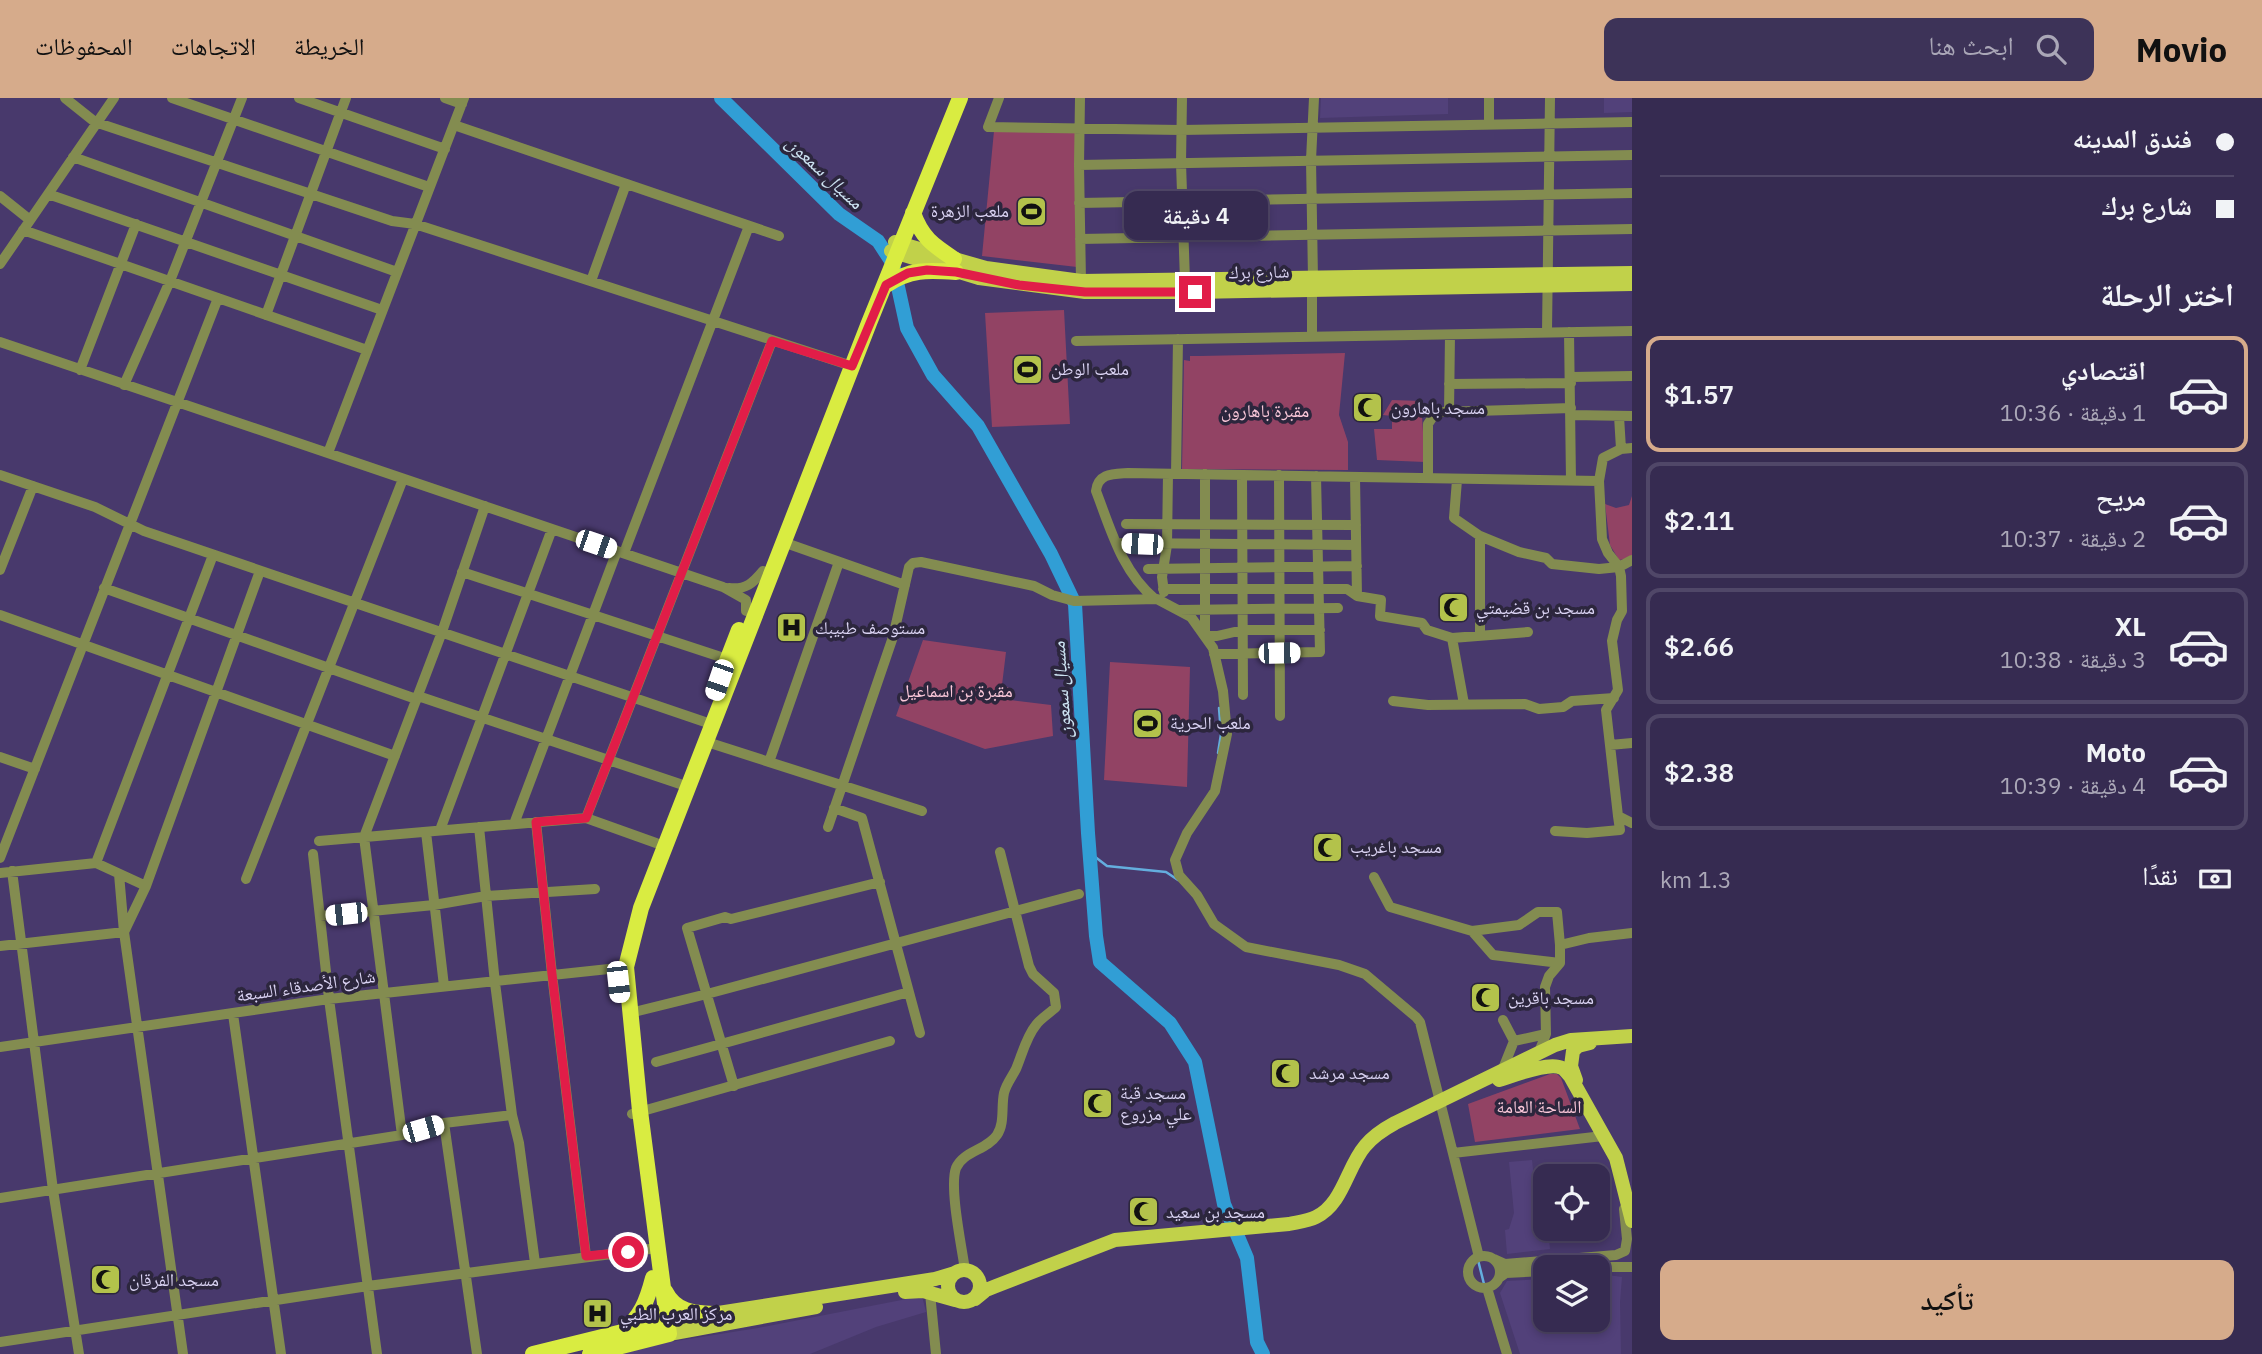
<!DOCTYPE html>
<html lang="ar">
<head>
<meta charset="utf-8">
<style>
	body { margin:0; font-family:"IBM Plex Sans","Noto Naskh Arabic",sans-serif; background:#3d3358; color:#f1f3f6; direction:rtl; height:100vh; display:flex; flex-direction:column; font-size:26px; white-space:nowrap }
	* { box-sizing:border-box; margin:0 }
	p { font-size:23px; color:#aaa7b7 }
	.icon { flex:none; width:38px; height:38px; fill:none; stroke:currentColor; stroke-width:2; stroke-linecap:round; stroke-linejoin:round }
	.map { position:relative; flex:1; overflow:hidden; direction:ltr }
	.side { display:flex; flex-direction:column; background:#362b51; width:630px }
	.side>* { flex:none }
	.hud { display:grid; align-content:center; height:154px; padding:0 28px; background:#362b51 }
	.buttons { position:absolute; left:1533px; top:1066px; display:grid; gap:14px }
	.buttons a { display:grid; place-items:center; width:77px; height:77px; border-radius:14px; background:#362b51; box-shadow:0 4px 10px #0003,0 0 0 2px #504768; font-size:35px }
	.end { position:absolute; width:32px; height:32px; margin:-16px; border:9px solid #e11d48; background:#fff; box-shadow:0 0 0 4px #fff }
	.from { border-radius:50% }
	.bubble { position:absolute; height:49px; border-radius:14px; background:#362b51; box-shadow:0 4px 10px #0003,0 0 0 2px #504768; font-size:23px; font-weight:600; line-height:49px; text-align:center; direction:rtl }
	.car { position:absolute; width:21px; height:42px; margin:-21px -10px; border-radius:9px; box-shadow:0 0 5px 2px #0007; background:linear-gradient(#fff 24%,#345 0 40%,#fff 0 76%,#345 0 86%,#fff 0) }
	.hud b { display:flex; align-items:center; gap:24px; height:66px; font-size:26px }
	.hud b+b { border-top:2px solid #504768 }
	.hud i { width:18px; height:18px; background:#f1f3f6 }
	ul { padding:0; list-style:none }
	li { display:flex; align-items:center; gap:21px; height:116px; margin:0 14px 10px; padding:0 14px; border:4px solid #504768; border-radius:14px }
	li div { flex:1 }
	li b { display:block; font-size:26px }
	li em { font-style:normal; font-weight:600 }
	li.current { border-color:#d6ab8b }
	li>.icon { width:63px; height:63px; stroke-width:1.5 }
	h2 { padding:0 28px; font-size:32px; line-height:84px }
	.pay { display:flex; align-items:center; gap:18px; height:77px; padding:0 28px; font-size:26px }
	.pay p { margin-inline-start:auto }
	.primary-button { display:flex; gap:14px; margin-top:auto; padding:14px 28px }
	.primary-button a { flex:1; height:80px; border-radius:14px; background:#d6ab8b; color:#111; font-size:28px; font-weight:600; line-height:80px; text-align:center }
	header { display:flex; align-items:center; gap:42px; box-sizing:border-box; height:98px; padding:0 35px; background:#d6ab8b; color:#111 }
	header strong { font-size:33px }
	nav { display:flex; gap:38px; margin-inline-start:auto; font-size:24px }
	.search { width:490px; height:63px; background:#3d3358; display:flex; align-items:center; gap:18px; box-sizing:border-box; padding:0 24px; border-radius:14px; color:#aaa7b7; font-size:26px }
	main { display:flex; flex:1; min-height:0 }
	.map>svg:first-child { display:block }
</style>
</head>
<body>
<header>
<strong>Movio</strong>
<div class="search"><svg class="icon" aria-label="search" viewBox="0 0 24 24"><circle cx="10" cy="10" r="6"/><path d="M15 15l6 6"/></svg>ابحث هنا</div>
<nav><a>الخريطة</a><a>الاتجاهات</a><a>المحفوظات</a></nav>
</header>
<main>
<section class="side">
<div class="hud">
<b><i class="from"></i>فندق المدينه</b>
<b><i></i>شارع برك</b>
</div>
<h2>اختر الرحلة</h2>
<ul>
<li class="current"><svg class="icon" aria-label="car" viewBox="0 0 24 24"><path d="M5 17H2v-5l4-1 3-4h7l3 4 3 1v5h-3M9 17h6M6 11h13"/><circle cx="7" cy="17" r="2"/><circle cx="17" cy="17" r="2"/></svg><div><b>اقتصادي</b><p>1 دقيقة · 10:36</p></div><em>$1.57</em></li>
<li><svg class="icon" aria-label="car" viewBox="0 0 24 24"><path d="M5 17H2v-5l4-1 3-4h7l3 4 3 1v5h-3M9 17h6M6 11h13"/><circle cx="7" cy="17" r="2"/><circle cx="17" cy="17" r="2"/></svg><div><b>مريح</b><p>2 دقيقة · 10:37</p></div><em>$2.11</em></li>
<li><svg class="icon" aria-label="car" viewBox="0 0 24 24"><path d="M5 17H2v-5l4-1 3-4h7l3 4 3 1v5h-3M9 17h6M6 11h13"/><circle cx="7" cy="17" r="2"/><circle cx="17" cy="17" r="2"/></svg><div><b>XL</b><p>3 دقيقة · 10:38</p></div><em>$2.66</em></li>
<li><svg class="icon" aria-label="car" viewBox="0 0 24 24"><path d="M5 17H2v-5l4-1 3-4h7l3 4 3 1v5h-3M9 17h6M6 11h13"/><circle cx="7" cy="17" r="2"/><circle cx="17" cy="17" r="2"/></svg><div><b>Moto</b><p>4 دقيقة · 10:39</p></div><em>$2.38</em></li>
</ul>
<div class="pay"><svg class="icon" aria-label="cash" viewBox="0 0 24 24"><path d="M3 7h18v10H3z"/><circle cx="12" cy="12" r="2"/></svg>نقدًا<p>1.3 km</p></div>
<div class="primary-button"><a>تأكيد</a></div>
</section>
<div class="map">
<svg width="1632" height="1256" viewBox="0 0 1632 1256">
	<rect width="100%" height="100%" fill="#48396c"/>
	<path fill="#52417a" d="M1321,0H1448V16L1320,20Z
		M1604,0H1632V14L1604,15Z
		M1532,1062L1534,1081H1545V1130L1548,1131L1550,1151L1507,1156L1505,1132L1509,1131L1514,1115L1509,1064Z
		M1608,1177L1622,1179L1620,1204L1621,1256H1520L1500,1195L1507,1183L1545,1181V1222H1598V1178Z
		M922,1198L926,1214L876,1229L810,1256H594L758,1230Z"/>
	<path fill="#924364" d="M994,33L1076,34L1077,169L982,158Z
		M1064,212L1070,326L992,329L985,215Z
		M1345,255L1339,317L1348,344V372L1182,371L1184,262L1190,263V258H1200Z
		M1392,302L1421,303L1425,364L1377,362L1374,331H1392V318L1383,317Z
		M1632,398V460L1619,462L1610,447L1605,406L1616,410L1629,407Z
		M923,542L1006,554L1002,587L1009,590L1010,602L1051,607L1053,638L985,651L896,618Z
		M1110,564L1190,569L1187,689L1104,682Z
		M1550,976H1557L1561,980L1580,1031L1475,1044L1468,1006Z"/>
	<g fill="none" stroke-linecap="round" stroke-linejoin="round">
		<path stroke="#64aede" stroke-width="2.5" d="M1218,655L1221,636L1219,610
			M1090,755L1107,768L1166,774L1178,782
			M1478,1162L1484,1186"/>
		<path stroke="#319ed5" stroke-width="14" d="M721,0L839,116L878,143L893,166L907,230L933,277L978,328L1051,456L1075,506L1088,735L1096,838L1100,864L1170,925L1195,964L1224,1106L1247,1160L1257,1244L1263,1256"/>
		<path stroke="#838c50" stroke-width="10" d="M65,0L95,24L392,123L415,126L852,268
			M172,0L429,89
			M299,0L445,51
			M445,0L462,6
			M999,0L988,29L1181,32L1632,24
			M1080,0L1079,67L1081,183
			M1182,0L1181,65L1185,183
			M1489,26V0
			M454,27L779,138
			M73,59L397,174
			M1079,67L1632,57
			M48,96L382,212
			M0,98L30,122
			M1079,105L1632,95
			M23,132L367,252
			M1080,141L1632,131
			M0,166L114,0
			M1313,181L1311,62L1314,0
			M591,183L626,86
			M266,217L346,0
			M1547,234L1550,0
			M1569,234L1571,383
			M1312,239V192
			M1076,243L1632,233
			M0,244L723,489L746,502V513
			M80,272L136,126
			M1571,279L1632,278
			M1449,286L1571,285
			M124,287L170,183L242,0
			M1449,314L1450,237
			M1571,317L1632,318
			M1619,318L1621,351
			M1632,350L1621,351L1603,360L1599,383L1602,441L1608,455L1619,469L1621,478L1622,513L1617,522L1612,543L1618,592L1606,612L1618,718L1632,725
			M328,355L464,0
			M1176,376L1178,241
			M1205,376V538H1217L1243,532H1320
			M0,377L95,409L144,433L705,624
			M1242,377L1243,597
			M1279,377L1280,618
			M1355,379L1357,498
			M1428,380V326L1434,317L1442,314L1571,310
			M1457,382L1454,420L1480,438V537
			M1126,426L1356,427
			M1480,438L1519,454L1546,460L1552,466L1599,471L1619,469L1632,462
			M783,444L905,487
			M1117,445L1356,447
			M624,455L749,128
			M1148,471L1357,468
			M0,472L33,388
			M462,474L727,561
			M104,490L416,601
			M729,490C746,492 753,485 763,473
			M1163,491H1347L1357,498L1381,502L1380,518L1422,525L1427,532L1452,540
			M1164,494L1162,479L1167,447L1168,376
			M1155,501C1122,474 1111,432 1096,393C1098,375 1113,376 1128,375L1599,383
			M1179,512L1338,510
			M0,517L395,658
			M1214,556L1320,554L1316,378
			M418,598L680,686
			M1393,603L1428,607L1525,606L1539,611L1563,609L1572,603L1614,600
			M1464,606L1452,540L1528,534
			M707,644L922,713
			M1610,647L1632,645
			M0,659L35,671
			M769,664L839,464
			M834,710L862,720L920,935
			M586,720L772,243
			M536,724L552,876L586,1158
			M514,726L617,453
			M479,729L495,885L512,1017L519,1045L535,1165
			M828,729L893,539L909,469L913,465L921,464L1034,488L1052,497L1074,503L1157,501L1191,519L1213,550L1223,593L1227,636L1215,693L1187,735L1175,762L1179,777L1197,797L1214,826L1246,849L1339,867L1365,876L1416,919L1420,924L1479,1159
			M440,732L552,431
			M1555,733L1587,735L1620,732L1618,718
			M426,734L444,888
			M319,743L586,720L656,745
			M313,756L329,901L377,1256
			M0,760L218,200
			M96,765L213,457
			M12,773L53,1092L79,1256
			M0,775L96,765L146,788
			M119,776L124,834L183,1256
			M1374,779L1390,809L1472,833L1493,857L1560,865
			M246,781L403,381
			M320,818L434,807L486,798L595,791
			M1472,833L1519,827L1538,814H1557L1560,847
			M0,848L124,834L146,788L260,473
			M630,915L707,896L1079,796
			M233,916L281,1256
			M1514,943L1546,936
			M0,949L329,901L618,870
			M1539,954L1546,936L1545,889L1549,878L1560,865V847L1589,840L1632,835
			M656,964L909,894
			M1502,973L1514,943L1503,922
			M734,988L687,830L725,819L731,821L880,784
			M632,1016L890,943
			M444,1025L477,1256
			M402,1037L364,739L442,534L485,408
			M1453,1055L1603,1038
			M0,1100L402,1037L444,1025L512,1017
			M1468 1174a16 16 0 1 1 32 0a16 16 0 1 1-32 0Z
			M1494,1161L1505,1166L1616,1157L1625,1153L1627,1141L1624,1111
			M1598,1169H1632
			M965,1172C962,1150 949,1089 956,1070C963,1053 987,1052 997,1037C1005,1025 1001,1009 1004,995C1006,986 1012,979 1016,971C1022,957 1026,939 1036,927C1041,920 1050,915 1056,909L1054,895L1033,876L1029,868L1000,754
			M1499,1180L1506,1175L1545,1173
			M1487,1190L1507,1256
			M930,1195L936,1256
			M0,1244L368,1188L650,1151"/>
		<path stroke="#c1d14a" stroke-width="14" d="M895,144L986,170L1081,183L1632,175
			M891,153L979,180L1085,194H1195L1632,186
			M1499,982C1513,978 1549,963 1562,970C1564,971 1568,976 1570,978L1616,1060L1632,1123
			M1576,982L1571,968L1573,953L1578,948L1590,945
			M948 1188a16 16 0 1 1 32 0a16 16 0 1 1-32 0Z
			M905,1194L923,1193L955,1202
			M975,1201L986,1192L996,1188L1115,1142L1289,1126C1298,1124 1308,1123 1316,1119C1343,1106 1347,1069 1365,1048C1374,1037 1384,1031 1395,1025L1555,947L1571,942L1632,938
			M667,1223L935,1181L955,1175
			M669,1236L816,1209"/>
		<path stroke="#d9ec41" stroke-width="16" d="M913,115C922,140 933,147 954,161
			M886,187C910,171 927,172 956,174
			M717,589L739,532
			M665,1193C676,1215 695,1215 716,1216
			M622,1234C641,1219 647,1203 653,1180
			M533,1256L667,1223
			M590,1256L669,1236L640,1013L626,869L641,810L869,225L960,0"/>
	</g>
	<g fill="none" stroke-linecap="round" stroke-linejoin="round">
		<path stroke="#e11d48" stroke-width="9" d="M628,1154L586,1158L552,876L536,724L586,720L772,243L852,268L886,187L908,175L927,172L956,174L1019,187L1085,194H1195"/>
	</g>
	<defs>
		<symbol id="stadium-square" viewBox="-11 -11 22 22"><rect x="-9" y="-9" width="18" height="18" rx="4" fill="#b3c24b" stroke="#2c263d"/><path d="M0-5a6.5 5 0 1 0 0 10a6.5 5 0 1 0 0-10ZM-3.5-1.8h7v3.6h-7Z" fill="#111"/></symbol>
		<symbol id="mosque-square" viewBox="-11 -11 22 22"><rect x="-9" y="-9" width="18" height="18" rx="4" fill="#b3c24b" stroke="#2c263d"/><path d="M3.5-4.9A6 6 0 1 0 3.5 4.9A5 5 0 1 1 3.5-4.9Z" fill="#111"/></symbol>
		<symbol id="hospital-square" viewBox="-11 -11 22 22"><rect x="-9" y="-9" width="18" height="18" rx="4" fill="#b3c24b" stroke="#2c263d"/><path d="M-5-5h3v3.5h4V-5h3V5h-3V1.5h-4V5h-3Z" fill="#111"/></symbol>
	</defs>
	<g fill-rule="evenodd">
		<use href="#stadium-square" x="1014" y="96" width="35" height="35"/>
		<use href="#stadium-square" x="1010" y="254" width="35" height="35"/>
		<use href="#mosque-square" x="1350" y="292" width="35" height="35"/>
		<use href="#mosque-square" x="1436" y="492" width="35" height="35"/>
		<use href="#hospital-square" x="774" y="512" width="35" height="35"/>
		<use href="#stadium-square" x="1130" y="608" width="35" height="35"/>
		<use href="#mosque-square" x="1310" y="732" width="35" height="35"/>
		<use href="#mosque-square" x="1468" y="882" width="35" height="35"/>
		<use href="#mosque-square" x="1268" y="958" width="35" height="35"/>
		<use href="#mosque-square" x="1080" y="988" width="35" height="35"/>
		<use href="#mosque-square" x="1126" y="1096" width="35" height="35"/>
		<use href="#mosque-square" x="88" y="1164" width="35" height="35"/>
		<use href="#hospital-square" x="580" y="1198" width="35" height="35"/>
	</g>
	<g text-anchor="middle" stroke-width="7" stroke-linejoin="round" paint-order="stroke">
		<g font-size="18" fill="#dad3f3" stroke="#2c263d" text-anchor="start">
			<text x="1009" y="119" text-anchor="end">ملعب الزهرة</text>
			<text x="1051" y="277">ملعب الوطن</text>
			<text x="1391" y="316">مسجد باهارون</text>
			<text x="1476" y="516">مسجد بن قضيمتي</text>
			<text x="815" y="536">مستوصف طبيبك</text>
			<text x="1170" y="631">ملعب الحرية</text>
			<text x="1350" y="755">مسجد باغريب</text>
			<text x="1508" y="906">مسجد باقرين</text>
			<text x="1309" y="981">مسجد مرشد</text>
			<text x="1120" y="1001">مسجد قبة<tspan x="1120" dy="21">علي مزروع</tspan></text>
			<text x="1166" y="1120">مسجد بن سعيد</text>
			<text x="129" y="1188">مسجد الفرقان</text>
			<text x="620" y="1222">مركز العرب الطبي</text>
		</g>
		<g font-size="18" fill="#dad3f3" stroke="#2c263d">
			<text transform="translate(1259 174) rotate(-1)" y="6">شارع برك</text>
			<text transform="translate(306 888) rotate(-8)" y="6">شارع الأصدقاء السبعة</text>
		</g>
		<g font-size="18" fill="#fbc8da" stroke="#2c263d">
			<text x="1265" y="319">مقبرة باهارون</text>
			<text x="956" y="599">مقبرة بن اسماعيل</text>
			<text x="1539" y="1015">الساحة العامة</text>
		</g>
		<g font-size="19" font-style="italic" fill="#cce2f1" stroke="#2c263d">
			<text transform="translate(825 74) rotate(43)" y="7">مسيال سمعون</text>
			<text transform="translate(1061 592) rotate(-94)" y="7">مسيال سمعون</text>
		</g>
	</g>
</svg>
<div class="buttons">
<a><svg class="icon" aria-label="locate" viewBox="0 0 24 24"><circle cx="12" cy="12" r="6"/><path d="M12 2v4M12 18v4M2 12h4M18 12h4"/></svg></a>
<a><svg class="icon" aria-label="layers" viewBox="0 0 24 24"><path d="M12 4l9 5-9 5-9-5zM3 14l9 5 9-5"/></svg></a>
</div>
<i class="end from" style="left:628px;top:1154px"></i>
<i class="end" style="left:1195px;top:194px"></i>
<div class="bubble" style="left:1124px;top:93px;width:144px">4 دقيقة</div>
<i class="car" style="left:596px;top:446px;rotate:109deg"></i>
<i class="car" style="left:1142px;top:446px;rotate:272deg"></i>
<i class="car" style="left:1279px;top:555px;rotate:89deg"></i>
<i class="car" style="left:719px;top:582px;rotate:199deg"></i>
<i class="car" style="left:346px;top:816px;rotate:264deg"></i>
<i class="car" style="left:618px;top:884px;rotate:174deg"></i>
<i class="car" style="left:423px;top:1031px;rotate:74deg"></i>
</div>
</main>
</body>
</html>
